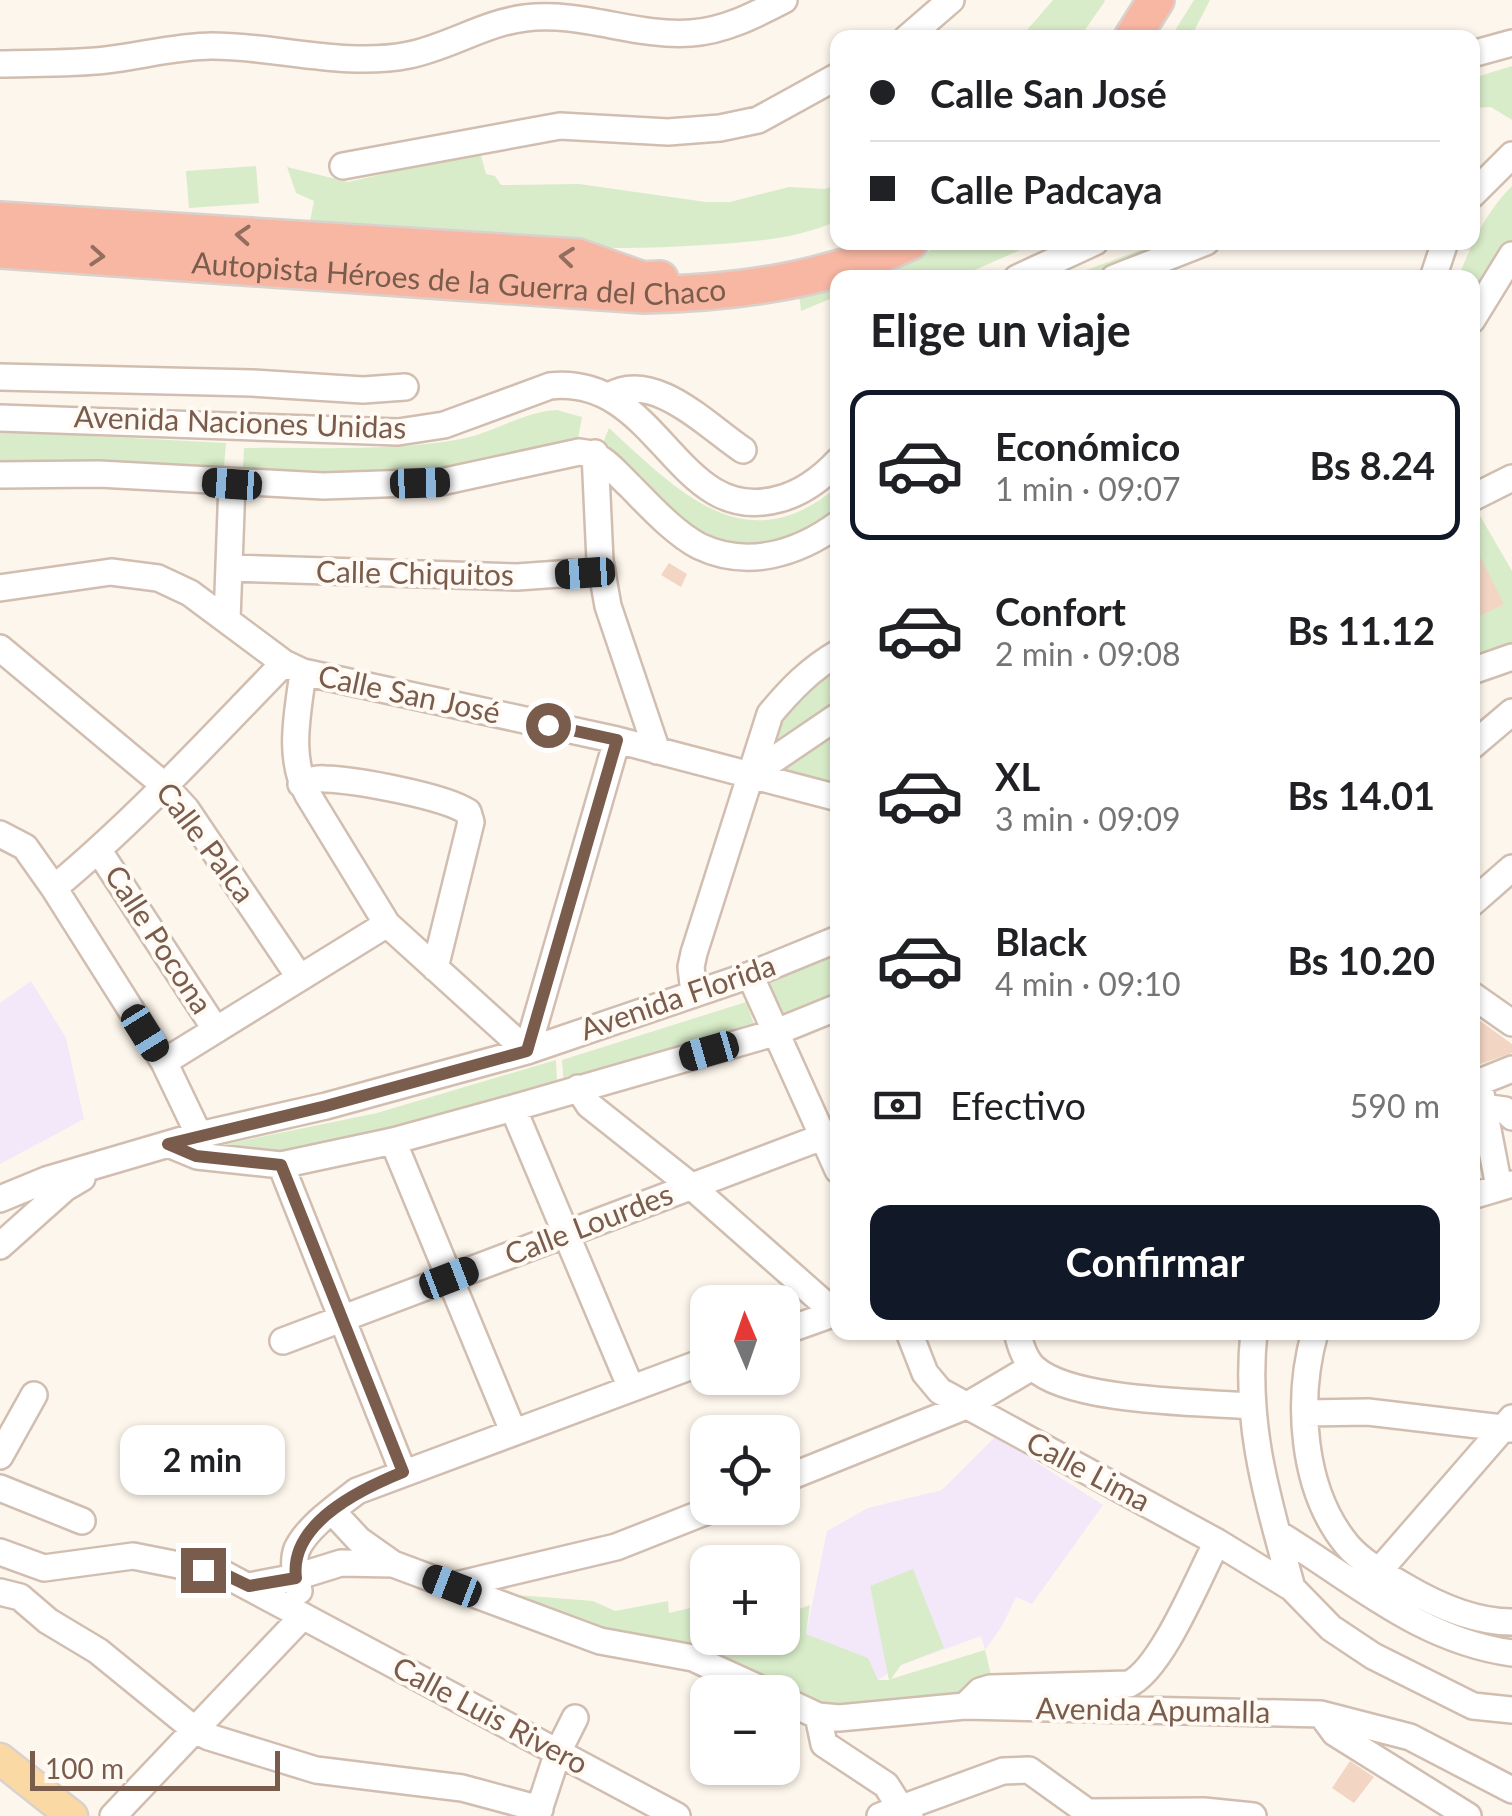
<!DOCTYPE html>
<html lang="es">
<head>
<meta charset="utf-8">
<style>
	body { margin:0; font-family:Lato,sans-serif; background:#f6f6f6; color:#202124; height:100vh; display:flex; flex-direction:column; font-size:38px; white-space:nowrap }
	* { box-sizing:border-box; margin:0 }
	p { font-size:32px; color:#757577 }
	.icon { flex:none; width:55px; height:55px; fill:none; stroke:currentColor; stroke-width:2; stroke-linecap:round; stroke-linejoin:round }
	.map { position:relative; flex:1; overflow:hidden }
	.side { position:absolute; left:830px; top:270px; width:650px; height:1070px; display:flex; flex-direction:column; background:#fff; border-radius:20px; box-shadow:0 2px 8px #0004 }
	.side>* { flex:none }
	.banner { position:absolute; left:830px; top:30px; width:650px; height:220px; border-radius:20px; box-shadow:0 2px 8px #0004; display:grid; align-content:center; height:220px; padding:0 40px; background:#fff }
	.needle { width:65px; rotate:358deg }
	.fabs { position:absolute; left:690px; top:1285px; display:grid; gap:20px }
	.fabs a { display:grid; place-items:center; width:110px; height:110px; border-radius:20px; background:#fff; box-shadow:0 2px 8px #0004; font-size:50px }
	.scale { position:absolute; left:30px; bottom:25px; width:250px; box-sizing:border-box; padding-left:10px; border:5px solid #7a5c4d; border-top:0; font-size:28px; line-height:35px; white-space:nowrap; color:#7a5c4d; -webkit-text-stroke:8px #fffaf3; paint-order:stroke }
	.end { position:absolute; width:45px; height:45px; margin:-22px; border:12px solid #7a5c4d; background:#fff; box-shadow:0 0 0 5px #fff }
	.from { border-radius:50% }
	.bubble { position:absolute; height:70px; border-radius:20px; background:#fff; box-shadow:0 2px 8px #0004; font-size:32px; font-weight:700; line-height:70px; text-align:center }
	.car { position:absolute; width:30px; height:60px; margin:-30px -15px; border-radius:12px; box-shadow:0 0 8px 2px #0007; background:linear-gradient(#222 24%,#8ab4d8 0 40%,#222 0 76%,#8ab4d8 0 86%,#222 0) }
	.banner b { display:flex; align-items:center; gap:35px; height:95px; font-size:38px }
	.banner b+b { border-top:2px solid #e0e0e0 }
	.banner i { width:25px; height:25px; background:#202124 }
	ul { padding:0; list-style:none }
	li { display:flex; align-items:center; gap:30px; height:150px; margin:0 20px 15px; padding:0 20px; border:5px solid transparent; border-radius:20px }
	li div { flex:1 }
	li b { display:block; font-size:38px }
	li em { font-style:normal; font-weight:700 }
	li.current { border-color:#111827 }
	li>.icon { width:90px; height:90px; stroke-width:1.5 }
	h2 { padding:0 40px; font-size:45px; line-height:120px }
	.pay { display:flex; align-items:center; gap:25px; height:110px; padding:0 40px; font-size:38px }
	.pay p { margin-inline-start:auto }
	.primary-button { display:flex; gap:20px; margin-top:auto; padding:20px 40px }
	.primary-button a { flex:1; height:115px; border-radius:20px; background:#111827; color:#fff; font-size:40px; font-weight:700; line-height:115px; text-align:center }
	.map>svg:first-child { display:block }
</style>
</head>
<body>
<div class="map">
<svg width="1512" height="1816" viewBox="0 0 1512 1816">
	<rect width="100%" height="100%" fill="#fdf6ec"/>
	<path fill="#f3e8fa" d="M31,981L66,1038L84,1119L0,1164V1003Z
		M996,1436L1103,1505L1032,1604L1016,1597L1002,1626L985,1650L981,1636L901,1665L878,1680L806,1634L827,1531L868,1508L942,1490Z"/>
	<path fill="#d8ecc9" d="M1053,0H1104L1105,1L1080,37H1021Z
		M1194,0H1210L1191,37H1171Z
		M1512,66V120L1491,107L1473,108V78Z
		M480,152L486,174L495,176L501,185L579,184L706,202H730L789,187L825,189L837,184V221C794,240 751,242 704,245C572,255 441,238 309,226L314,201L296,193L287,167L348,182Z
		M256,166L259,203L189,208L186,171Z
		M1512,186V243L1473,307L1472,278H1458C1472,243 1485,213 1512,186Z
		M945,243H1036L959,277L856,278L898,266Z
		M1159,243H1206L1131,277L1065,278Z
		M837,283V296L801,311L799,293Z
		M557,410L582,417L575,455L436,478L242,484L244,448C316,447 389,452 461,439C494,433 522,412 557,410Z
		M609,428C679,492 746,564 837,487V528L819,542L693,548L599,453Z
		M0,431L226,443L223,478L113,460L0,463Z
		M1479,514L1512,571V647L1473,660L1472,517Z
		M837,662V700L766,746L776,710Z
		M837,731V795L761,770Z
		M837,955V999L783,1022L768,989L772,980Z
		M746,1002L755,1027L564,1086L562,1060Z
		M556,1060L557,1082L439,1120L302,1151L273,1153L207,1148L377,1113Z
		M913,1569L944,1648L901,1665L891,1679L985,1650L996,1695L880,1719L481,1612L467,1604L517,1595L593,1601L615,1611L668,1601L669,1613L707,1604L708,1638H782L783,1615L810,1605L806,1634L868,1658L878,1680H889L870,1586Z"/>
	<path fill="#f3d5c3" d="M1472,541L1504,604L1472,620Z
		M669,563L687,574L681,587L661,575Z
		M1472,1015L1512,1044V1053L1472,1067Z
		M1350,1761L1374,1777L1354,1803L1332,1788Z"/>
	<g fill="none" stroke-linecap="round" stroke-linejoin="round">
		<defs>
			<path id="minor" d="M907,38L951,0
				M1472,54L1512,43
				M0,64C35,63 71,64 106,60C141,56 177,46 212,46C277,46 345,68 409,55C449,47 484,23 525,18C582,11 635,37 691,33C724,31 755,15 784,0
				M343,166L560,126L668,132L720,128L758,120L838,76
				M1472,195L1512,155
				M1017,278L1095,242
				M1114,278L1206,242
				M1433,278L1445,242
				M1472,320L1512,255
				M0,377L252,383L363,390L405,387
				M609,396C654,369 708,427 743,450
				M0,418L398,432L444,425L550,386C660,374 676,528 779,499C802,493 822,478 838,461
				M595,453L600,561L608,606L657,751
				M0,475L99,474L323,486L441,482L579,452C603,454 612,469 629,485C649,505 674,533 699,546C747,569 797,554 838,524
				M1472,498L1512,478
				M229,568L517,577L602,571
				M0,588L111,572L158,578L190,593L284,663L303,672L617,740L838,798
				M227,620L232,483
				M0,648L165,786L186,809L300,978
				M1472,671L1512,657
				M303,672C298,713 287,757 308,795L387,924L527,1051L617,740
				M1472,746L1512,712
				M751,775L838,716
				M301,784C310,781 316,778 325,779C356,780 444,796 468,812L471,822L435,968
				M0,834L25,847L54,888L164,1062L199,1135
				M99,851L216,1030
				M54,888C137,819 209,740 284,663
				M1472,903L1512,868
				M750,975L838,1170
				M694,993L691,967L694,953L770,714C790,690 810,669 838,653
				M1472,995L1512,1023
				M164,1062L387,924
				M1479,1083L1499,1187
				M1472,1085L1512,1069
				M578,1088L589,1105L691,1186L835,1313
				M1482,1107L1505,1110L1512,1117
				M513,1108L631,1388
				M393,1141L513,1431
				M168,1144L197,1156L281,1165L393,1141L513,1108L774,1033L838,1007
				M281,1165L403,1472
				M1472,1196L1512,1184
				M0,1199L46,1180L199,1135L326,1106L527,1051L750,975L838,939
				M0,1246L65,1188L82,1178
				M782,1332L838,1312
				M909,1332L925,1373L940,1391L1217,1542L1292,1588L1331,1628L1373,1656L1473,1706L1512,1710
				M1017,1332C1020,1344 1024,1359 1034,1368C1071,1402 1199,1402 1250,1406
				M1254,1332C1244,1425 1268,1500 1292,1588
				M1315,1332C1296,1399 1301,1490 1348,1546C1363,1563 1384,1574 1404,1586C1436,1605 1474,1622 1512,1622
				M283,1341L838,1131
				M1305,1413L1368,1412L1512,1429
				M0,1456L34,1395
				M782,1480L966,1406L1032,1367
				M0,1488L82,1521
				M332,1511L359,1540L393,1564
				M1277,1533C1354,1580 1419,1640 1512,1653
				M0,1552L44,1568L133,1556L224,1574L677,1816
				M1379,1571L1512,1418
				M249,1586L296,1577L341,1563L393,1564L600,1641L693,1658L767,1692
				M452,1586L616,1547L715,1508
				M299,1591C296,1578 292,1562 297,1549C308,1526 338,1506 357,1491L708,1360
				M0,1592L20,1597L48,1621L98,1651L195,1730L209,1737L316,1770L462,1788L540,1809
				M782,1699L818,1716L839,1718L965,1706L1321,1714L1410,1737L1512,1790
				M965,1706L980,1691L990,1688L1129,1684C1162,1669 1199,1576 1217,1542
				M1321,1714L1335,1733L1468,1816
				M818,1716L824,1744L886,1785L900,1807L910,1816
				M1089,1812L1204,1811L1253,1816
				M113,1816L303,1616
				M537,1816L558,1752L575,1718
				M880,1816L1003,1771L1029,1770L1093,1816"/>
			<path id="major" d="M0,1759L72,1816"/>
			<g id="highway">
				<path d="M1132,38L1156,0"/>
				<path d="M0,220L578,257L643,280L660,279"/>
				<path id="s1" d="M0,250L644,295C735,293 826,281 910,242"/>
			</g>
		</defs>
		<use href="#minor" stroke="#d1beb0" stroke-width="30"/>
		<use href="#major" stroke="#dad1cd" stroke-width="35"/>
		<use href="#highway" stroke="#dad1cd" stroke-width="40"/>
		<use href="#minor" stroke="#fff" stroke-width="25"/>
		<use href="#major" stroke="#fbd9a5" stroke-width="30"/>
		<use href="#highway" stroke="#f7b7a3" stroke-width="35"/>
	</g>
	<defs><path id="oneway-chevron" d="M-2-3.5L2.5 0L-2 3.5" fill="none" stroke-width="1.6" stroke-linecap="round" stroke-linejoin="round" transform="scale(2.5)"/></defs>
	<g stroke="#936e5e">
		<use href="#oneway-chevron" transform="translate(243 235) rotate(-176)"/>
		<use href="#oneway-chevron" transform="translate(97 256) rotate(4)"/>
		<use href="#oneway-chevron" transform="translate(567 257) rotate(-174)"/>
	</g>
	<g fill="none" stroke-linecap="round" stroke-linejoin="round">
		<path stroke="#7a5c4d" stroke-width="12" d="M203,1570L224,1574L249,1586L296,1578C289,1523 361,1489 403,1472L281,1165L196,1156L168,1144L326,1106L527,1051L617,740L548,725"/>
	</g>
	<g text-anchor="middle" stroke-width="8" stroke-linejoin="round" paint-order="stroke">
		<g font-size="30" fill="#7a5c4d" stroke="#fffaf3">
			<text dy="10" stroke="none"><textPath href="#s1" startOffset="460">Autopista Héroes de la Guerra del Chaco</textPath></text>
			<text transform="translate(240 423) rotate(2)" y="10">Avenida Naciones Unidas</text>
			<text transform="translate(415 574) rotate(1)" y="10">Calle Chiquitos</text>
			<text transform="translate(409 695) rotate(12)" y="10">Calle San José</text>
			<text transform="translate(205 843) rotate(53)" y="10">Calle Palca</text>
			<text transform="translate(158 940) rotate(57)" y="10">Calle Pocona</text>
			<text transform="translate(678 998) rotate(-19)" y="10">Avenida Florida</text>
			<text transform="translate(589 1225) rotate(-21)" y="10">Calle Lourdes</text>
			<text transform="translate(1088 1472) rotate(28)" y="10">Calle Lima</text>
			<text transform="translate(1153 1711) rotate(1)" y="10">Avenida Apumalla</text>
			<text transform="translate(490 1716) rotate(28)" y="10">Calle Luis Rivero</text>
		</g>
	</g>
</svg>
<div class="fabs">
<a><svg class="needle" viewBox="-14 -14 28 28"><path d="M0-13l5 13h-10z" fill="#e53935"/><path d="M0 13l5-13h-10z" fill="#757577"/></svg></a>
<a><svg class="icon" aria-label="locate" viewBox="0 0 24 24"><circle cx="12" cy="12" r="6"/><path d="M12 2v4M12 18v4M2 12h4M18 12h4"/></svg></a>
<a>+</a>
<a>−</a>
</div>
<div class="scale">100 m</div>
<i class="end from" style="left:548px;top:725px"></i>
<i class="end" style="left:203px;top:1570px"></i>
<div class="bubble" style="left:120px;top:1425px;width:165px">2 min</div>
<i class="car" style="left:420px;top:483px;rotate:88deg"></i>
<i class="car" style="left:232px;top:484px;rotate:274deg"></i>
<i class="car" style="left:585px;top:573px;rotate:266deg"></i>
<i class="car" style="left:145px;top:1033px;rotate:148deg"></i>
<i class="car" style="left:709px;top:1051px;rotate:254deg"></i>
<i class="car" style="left:449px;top:1278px;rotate:69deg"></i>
<i class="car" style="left:452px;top:1586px;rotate:291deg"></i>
<div class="banner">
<b><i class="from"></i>Calle San José</b>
<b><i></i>Calle Padcaya</b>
</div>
<section class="side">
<h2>Elige un viaje</h2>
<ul>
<li class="current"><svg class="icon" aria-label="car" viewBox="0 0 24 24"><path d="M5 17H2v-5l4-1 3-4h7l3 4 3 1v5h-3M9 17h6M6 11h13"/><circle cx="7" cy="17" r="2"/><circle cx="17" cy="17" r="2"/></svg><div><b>Económico</b><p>1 min · 09:07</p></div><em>Bs 8.24</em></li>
<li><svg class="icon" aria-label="car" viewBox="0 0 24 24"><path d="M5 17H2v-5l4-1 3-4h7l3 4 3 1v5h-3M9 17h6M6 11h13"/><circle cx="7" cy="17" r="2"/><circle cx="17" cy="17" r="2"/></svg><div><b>Confort</b><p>2 min · 09:08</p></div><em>Bs 11.12</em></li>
<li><svg class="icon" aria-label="car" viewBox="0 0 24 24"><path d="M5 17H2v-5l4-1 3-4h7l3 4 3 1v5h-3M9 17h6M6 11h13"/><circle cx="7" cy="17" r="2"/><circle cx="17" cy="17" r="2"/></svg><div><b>XL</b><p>3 min · 09:09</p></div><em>Bs 14.01</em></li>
<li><svg class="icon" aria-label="car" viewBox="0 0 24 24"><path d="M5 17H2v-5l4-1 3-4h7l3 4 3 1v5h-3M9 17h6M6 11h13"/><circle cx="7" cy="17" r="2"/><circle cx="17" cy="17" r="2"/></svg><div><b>Black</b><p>4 min · 09:10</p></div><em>Bs 10.20</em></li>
</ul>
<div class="pay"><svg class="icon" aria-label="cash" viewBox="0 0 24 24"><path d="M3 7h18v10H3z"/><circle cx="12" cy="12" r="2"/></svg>Efectivo<p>590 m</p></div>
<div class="primary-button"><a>Confirmar</a></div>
</section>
</div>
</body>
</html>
